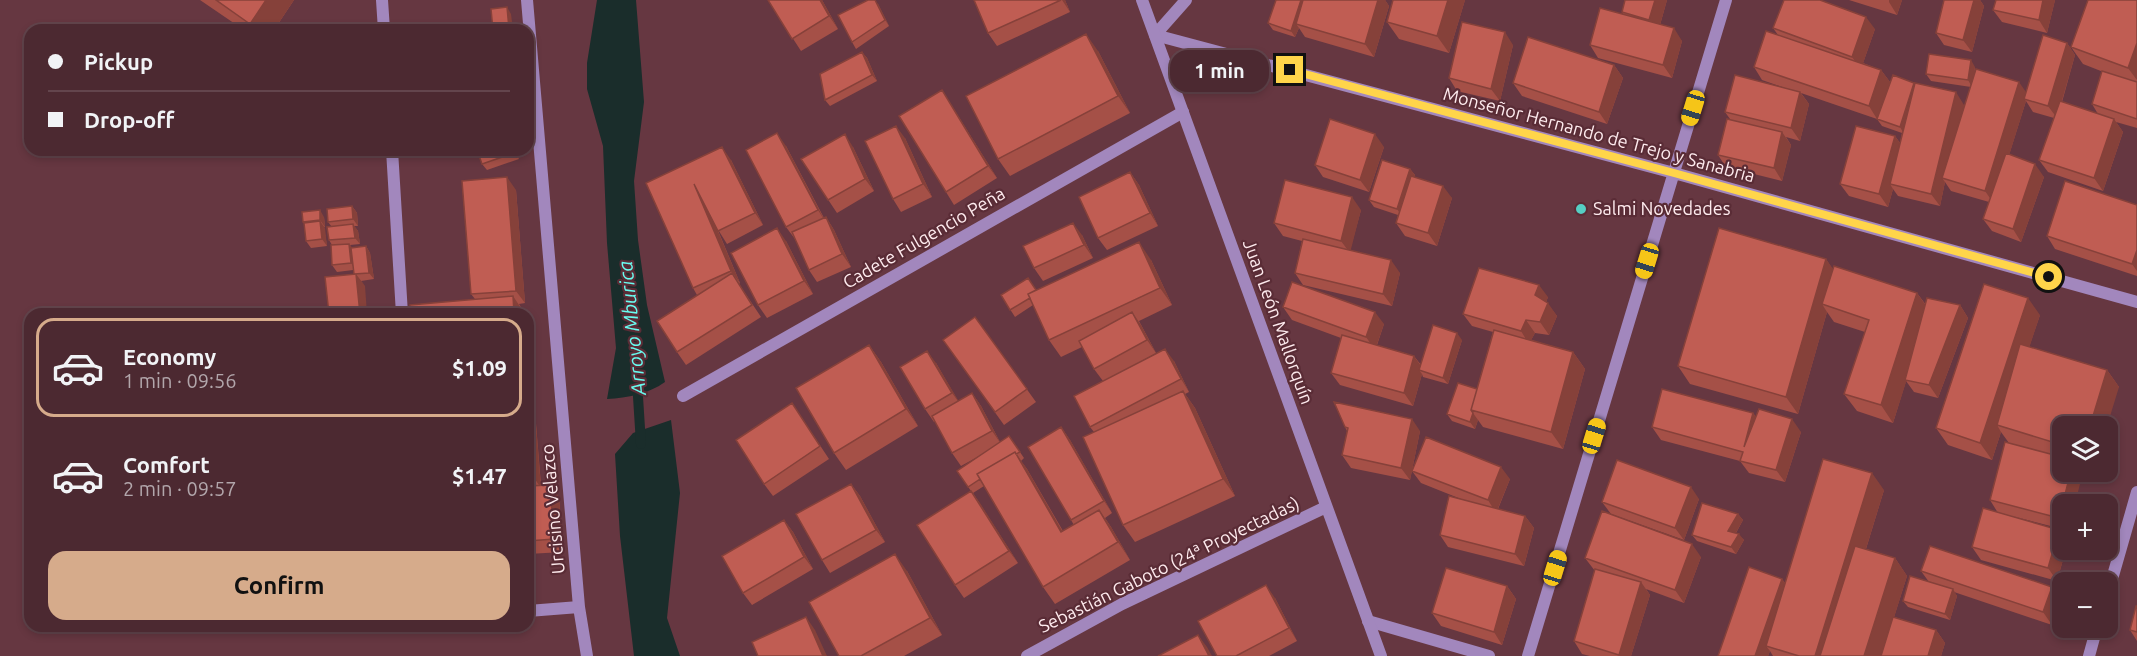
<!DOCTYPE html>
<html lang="en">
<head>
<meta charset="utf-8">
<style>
	body { margin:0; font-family:Ubuntu,sans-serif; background:#56353d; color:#f1f3f6; height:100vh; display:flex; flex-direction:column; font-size:22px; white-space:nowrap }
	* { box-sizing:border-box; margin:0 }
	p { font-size:20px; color:#b2a6ab }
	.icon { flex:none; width:33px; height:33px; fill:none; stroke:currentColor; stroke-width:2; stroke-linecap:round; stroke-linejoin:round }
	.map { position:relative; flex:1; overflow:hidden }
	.drawer { position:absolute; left:24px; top:308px; width:510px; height:324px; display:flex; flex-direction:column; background:#4c2931; border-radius:18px; box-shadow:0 3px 9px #0003,0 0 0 2px #63454d }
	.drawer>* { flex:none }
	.guide { position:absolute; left:24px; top:24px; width:510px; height:132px; border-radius:18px; box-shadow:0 3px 9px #0003,0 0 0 2px #63454d; display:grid; align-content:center; height:132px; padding:0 24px; background:#4c2931 }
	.fabs { position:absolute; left:2052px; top:416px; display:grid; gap:12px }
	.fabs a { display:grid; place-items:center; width:66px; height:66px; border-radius:12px; background:#4c2931; box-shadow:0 3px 9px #0003,0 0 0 2px #63454d; font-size:30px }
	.end { position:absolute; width:27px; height:27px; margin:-14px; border:8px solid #ffd54a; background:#111; box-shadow:0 0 0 3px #111 }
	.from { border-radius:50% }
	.bubble { position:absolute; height:42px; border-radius:18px; background:#4c2931; box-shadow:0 3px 9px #0003,0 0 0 2px #63454d; font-size:20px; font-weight:700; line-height:42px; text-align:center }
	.car { position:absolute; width:18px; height:36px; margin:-18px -9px; border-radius:8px; box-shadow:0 0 4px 2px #0007; background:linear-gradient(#f5c518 24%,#345 0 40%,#f5c518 0 76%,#345 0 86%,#f5c518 0) }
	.guide b { display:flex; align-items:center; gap:21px; height:57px; font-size:22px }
	.guide b+b { border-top:2px solid #63454d }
	.guide i { width:15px; height:15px; background:#f1f3f6 }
	ul { padding:10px 0 0; list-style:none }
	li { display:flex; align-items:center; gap:18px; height:99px; margin:0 12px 9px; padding:0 12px; border:3px solid transparent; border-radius:18px }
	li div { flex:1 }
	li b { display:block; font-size:22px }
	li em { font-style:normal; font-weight:700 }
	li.active { border-color:#d6ab8b }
	li>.icon { width:54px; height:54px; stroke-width:1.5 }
	.primary-button { display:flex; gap:12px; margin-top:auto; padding:12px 24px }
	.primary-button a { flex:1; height:69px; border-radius:18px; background:#d6ab8b; color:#111; font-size:24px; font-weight:700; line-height:69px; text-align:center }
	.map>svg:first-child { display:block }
</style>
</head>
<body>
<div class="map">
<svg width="2137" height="656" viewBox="0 0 2137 656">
	<rect width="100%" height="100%" fill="#663741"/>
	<path fill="#1a2d2b" d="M597,0H636L644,102L634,181L638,240L647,305L665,382C648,394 628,398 607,399L616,348L607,243L603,146L587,89V63Z
		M671,420L680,493L667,618L680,656H634L620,536L615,454L633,433Z"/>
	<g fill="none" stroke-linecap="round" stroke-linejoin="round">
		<path stroke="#1a2d2b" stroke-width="10" d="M637,381L641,444"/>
		<path stroke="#a287bd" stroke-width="12" d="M382,0L384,30
			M527,0L579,607L587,656
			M1186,0L1155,35L1674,173L2137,302
			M392,150L402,314
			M683,396L1183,112
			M2108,593L2137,492
			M528,611L579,607
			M1368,621L1489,656
			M1528,656L1726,0
			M2089,656L2097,627"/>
		<path stroke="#a287bd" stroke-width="12" d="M1142,0L1381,656
			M1027,656L1122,604L1326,507"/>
	</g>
	<path fill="#a55047" d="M200,0H294L274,30H244Z
		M768,0H822L838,29L801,51Z
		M974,0H1065L1070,12L997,46L988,33Z
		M1276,0H1385L1389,6L1374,57L1305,37L1299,28L1295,37L1273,30L1268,23Z
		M1465,0L1449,53L1399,39L1387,22Z
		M1625,0H1667L1660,25L1682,41L1672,78L1598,58L1590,45L1623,14L1622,12Z
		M1849,0H1902L1897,15Z
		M1944,0H1980L1984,6L1972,52L1944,45L1936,33Z
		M2055,0L2047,33L2002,22L1993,10Z
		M2137,0V128L2116,122L2123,132L2103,191L2048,172L2039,160L2054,118L2033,112L2026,101L2009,155L2044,177L2021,242L1992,231L1983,219L1989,202L1951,191L1945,182L1940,206L1898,196L1893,189L1888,207L1849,196L1840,184L1895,136L1900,143L1902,133L1882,126L1877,119L1801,93L1809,104L1800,141L1786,137L1791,145L1782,181L1726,167L1718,155L1730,119L1725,112L1788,89L1762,80L1754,67L1778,35L1773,28L1875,29L1863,63L1881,70L1890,82L1881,108L1964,105L1962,114L1971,87L1931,81L1926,74L1975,67L1974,76L2026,93L2067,43L2075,55L2062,102L2098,114L2092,104L2106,73L2083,64L2071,47Z
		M878,4L889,26L856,49L852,42Z
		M1513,45L1500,101L1457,91L1449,78Z
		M1098,51L1130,113L1010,176L998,159Z
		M862,52L867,58L877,81L830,106L825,100Z
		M1614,65L1623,78L1607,124L1522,96L1513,83Z
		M942,90L950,103L997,178L954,205L946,192Z
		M905,138L932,197L901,212L893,199Z
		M786,146L824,218L826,217L834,230L851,267L817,282L809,270L795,239L786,227Z
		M853,147L874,191L837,213L801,159Z
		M1384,147L1369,192L1323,177L1315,165Z
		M516,150L519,159L487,170L482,164Z
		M731,160L763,225L727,244L717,228L740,283L739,284L761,317L686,365L677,352L697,295L693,288Z
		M1410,169L1415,175L1414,177L1452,198L1437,246L1405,236L1396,223L1398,215L1374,207L1369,200Z
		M1130,172L1139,185L1158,226L1107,250L1098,238Z
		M516,190L525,303L519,304L525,314H410L475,299L471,294Z
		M2137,205V276L2055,249L2047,236Z
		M352,206L357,213L358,226H354L358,231L360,244L350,245L352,248L366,246L370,253L374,279L361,281L365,286L354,274L353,270L337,272L332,265V245L329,240L332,227L328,222Z
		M1361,210L1350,250L1400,273L1392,306L1303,285L1295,273L1302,241L1283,236L1274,223Z
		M324,217L325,227H324L327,246L311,248L306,241L304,223L303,222Z
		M1082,235L1093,258L1043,281L1034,268Z
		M786,241L813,294L767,318L758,305Z
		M1826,259L1833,270L1917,293L1926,305H1960L1968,318L1938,398L1914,392L1906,381L1893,423L1857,411L1844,394L1865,332L1834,322L1827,312L1798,414L1690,384L1678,366Z
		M1151,260L1172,305L1139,321L1156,353L1122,372L1174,361L1189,392L1185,394L1195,408L1235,496L1135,542L1123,525L1094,432L1090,427L1103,381L1094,369L1082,347L1061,357L1049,340L1033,305L1015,317L1001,295L1036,290Z
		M1548,297L1546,302L1557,316L1549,335L1535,333L1531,340L1573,352L1585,369L1563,449L1483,427L1478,420L1475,429L1452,421L1447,414L1477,389L1493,332L1472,326L1463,314Z
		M1283,307L1384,324L1377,345L1414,356L1421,365L1462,340L1448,384L1423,377L1422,374L1413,406L1340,385L1331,373L1341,338L1292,320Z
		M2040,315L2029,347L2107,370L2119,387L2062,426V471H2082L2083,472L2062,504V529L2012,516L2059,530L2062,535V549H2066L2057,581L1981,560L1972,547L1998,513L1990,500L2026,448L2009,443L2001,432L1992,460L1948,445L1936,428Z
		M975,317L1036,402L1004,425L943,340Z
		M528,325L541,485L559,497L563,552L528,554Z
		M869,345L881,362L918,426L846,470L834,453Z
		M936,363L958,401L972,393L981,406L1000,442L1009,436L1024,458L1021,461L1027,469L1063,531L1074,525L1071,520L1061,427L1070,440L1112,513L1105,518L1111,527L1130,560L1055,604L1043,587L984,486L973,493L1018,563L964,598L955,585L971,491L957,471L981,455L961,466L952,453L935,421L934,422L925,409Z
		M792,403L829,459L773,496L764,484Z
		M1753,413L1756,417L1801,432L1785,482L1749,473L1740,461L1661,440L1652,427Z
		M1345,427L1420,431L1410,480L1351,468L1342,455L1347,431Z
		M1412,471L1510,479L1498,509L1525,516L1534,528L1524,566L1448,547L1440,535L1466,501L1421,483Z
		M851,484L860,496L885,542L830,573L822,560Z
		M1884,490L1866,549L1895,558L1907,576L1894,617L1936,630L1945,643L1941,656H1773L1770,651L1768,656H1718L1782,579L1785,583Z
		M1699,499L1684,540L1611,514L1602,502Z
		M1738,514L1743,520L1736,533L1744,540L1736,554L1697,541L1692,535Z
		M784,520L793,532L813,569L752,605L743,593Z
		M1701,557L1684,603L1646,589L1650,595L1631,656H1590L1582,654L1574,641L1595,571L1585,558Z
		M907,571L942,635L904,656H839Z
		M1921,571L2061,600L2052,625L1954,592L1957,596L1950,620L1908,607L1903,601L1929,582Z
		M1507,586L1516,599L1502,645L1441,626L1432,613Z
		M1275,598L1297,641L1269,656H1217Z
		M2137,606V641L2130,630Z"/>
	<path fill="#86413a" d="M266,0H294L274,30H254L250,24Z
		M820,0H822L838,29L829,16Z
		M875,0L878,4L889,26L885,20Z
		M1062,0H1065L1070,12Z
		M1301,0H1308L1296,24L1299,28L1295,37L1291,31Z
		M1378,0H1385L1389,6L1374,57L1365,44Z
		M1448,0H1465L1449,53L1437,36Z
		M1655,0H1667L1658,32L1649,20Z
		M1889,0H1902L1897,15L1889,2Z
		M1974,0H1980L1984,6L1972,52L1963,40Z
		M2043,0H2055L2047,33L2039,20Z
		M507,7L511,14L513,30H510L509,29Z
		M1866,17L1875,29L1861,69L1852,57Z
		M1674,28L1682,41L1672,78L1663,65Z
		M1505,32L1513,45L1500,101L1491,89Z
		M1086,34L1098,51L1130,113L1118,96Z
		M2067,43L2075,55L2057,118L2048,106Z
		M2137,43V80L2128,68Z
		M862,52L867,58L877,81L872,75Z
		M1971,60L1975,67L1972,87L1968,80Z
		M1614,65L1623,78L1607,124L1599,112Z
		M1881,70L1890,82L1877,119L1869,106Z
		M2019,82L2028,95L2024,99L2026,101L1994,204L1985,191Z
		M1915,83L1904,134L1900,127Z
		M942,90L950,103L997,178L988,166Z
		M1800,92L1809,104L1800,141L1791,128Z
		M1956,92L1964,105L1946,179L1942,178L1945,182L1940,206L1931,194Z
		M2114,119L2123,132L2103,191L2094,178Z
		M896,126L905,138L932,197L923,184Z
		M1782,132L1791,145L1782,181L1774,168Z
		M777,133L786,146L826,223L818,210Z
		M845,134L853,147L874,191L865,179Z
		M1375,134L1384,147L1369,192L1360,180Z
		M1895,136L1904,149L1890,184L1893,189L1888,207L1879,194Z
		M722,147L731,160L763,225L755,213Z
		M514,150H516L519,159L514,153Z
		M2035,164L2044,177L2021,242L2013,229Z
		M1410,169L1415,175L1402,216L1397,209Z
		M1130,172L1139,185L1158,226L1150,213Z
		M507,177L516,190L525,303L516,291Z
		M694,184L703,196L740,283L731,271Z
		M1443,186L1452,198L1437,246L1428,233Z
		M1352,197L1361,210L1350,253L1341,241Z
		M352,206L357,213L358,226L353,219Z
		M320,210L324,217L325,227L320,220Z
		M826,217L834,230L851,267L842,254Z
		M320,221L325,228L327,246L322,239Z
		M1073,223L1082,235L1093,258L1084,245Z
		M353,224L358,231L360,244L355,238Z
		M777,228L786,241L813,294L804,281Z
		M1139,242L1151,260L1172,305L1160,288Z
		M349,244L354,250L356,270L351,263Z
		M366,246L370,253L374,279L369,273Z
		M2137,250V271L2132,264Z
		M1826,259L1838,276L1822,304L1827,312L1798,414L1786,397Z
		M1391,260L1400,273L1392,306L1383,294Z
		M356,274L365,286L367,314H360Z
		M1539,285L1548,297L1544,308L1535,295Z
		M1917,293L1929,310L1893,423L1881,405Z
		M513,296L525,314H514Z
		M2028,298L2040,315L2003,427L1997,425L2001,432L1992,460L1980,443Z
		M1548,303L1557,316L1549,335L1540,322Z
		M1960,305L1968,318L1938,398L1929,385Z
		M1132,312L1141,325L1156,353L1147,340Z
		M1375,312L1384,324L1375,350L1366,337Z
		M1526,320L1535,333L1529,344L1521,331Z
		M528,324L541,488L528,469Z
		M1457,333L1462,340L1448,384L1443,378Z
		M869,345L881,362L918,426L906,409Z
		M1165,349L1174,361L1189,392L1181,379Z
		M927,351L936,363L961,405L952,393Z
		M1573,352L1585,369L1563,449L1551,432Z
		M1414,356L1423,369L1419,370L1422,374L1413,406L1404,393Z
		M2107,370L2119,387L2107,426H2090Z
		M1183,391L1195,408L1235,496L1223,479Z
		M972,393L981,406L1001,444L992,431Z
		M1473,413L1478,420L1475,429L1470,422Z
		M1753,413L1762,425L1744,447Z
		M1412,419L1420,431L1410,480L1401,468Z
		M1792,419L1801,432L1785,482L1776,470Z
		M1061,427L1070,440L1112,513L1104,501Z
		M1015,452L1027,469L1073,550L1061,532Z
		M1501,467L1510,479L1496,513L1488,500Z
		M2071,471H2082L2083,472L2075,504H2063Z
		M1872,473L1884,490L1833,656H1815Z
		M851,484L860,496L885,542L876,530Z
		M550,485L559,497L563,552L554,539Z
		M1691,487L1699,499L1684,540L1675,528Z
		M971,491L980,503L1018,563L1009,551Z
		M2062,506V523L2059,518Z
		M1099,510L1111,527L1130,560L1118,542Z
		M1738,514L1743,520L1733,538L1728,531Z
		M1525,516L1534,528L1524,566L1515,554Z
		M784,520L793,532L813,569L804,557Z
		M2059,530L2062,535V549H2066L2057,581L2048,568Z
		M1739,534L1744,540L1736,554L1731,547Z
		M1692,544L1701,557L1684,603L1675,590Z
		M895,554L907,571L942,635L930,618Z
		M1895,558L1907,576L1882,656H1864Z
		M1782,579L1791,591L1766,646L1770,651L1768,656H1755Z
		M1641,582L1650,595L1631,656H1620L1619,655Z
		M1266,585L1275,598L1297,641L1289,628Z
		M1507,586L1516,599L1502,645L1494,632Z
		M2052,587L2061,600L2052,625L2043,612Z
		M1953,589L1957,596L1950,620L1945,614Z
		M806,617L815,630L827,656H823Z
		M1936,630L1945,643L1941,656H1928Z
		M1198,635L1207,647L1212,656H1209Z"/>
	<path fill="#c05d53" stroke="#86413a" stroke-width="1.5" d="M216,0H266L250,24Z
		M768,0H820L829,16L792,39Z
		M868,0H875L885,20L852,42L838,15Z
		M974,0H1061L988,33Z
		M1276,0H1301L1291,31L1268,23Z
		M1303,0H1378L1365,44L1296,24Z
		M1393,0H1448L1437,36L1387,22Z
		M1625,0H1655L1649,20L1622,12Z
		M1784,0H1820L1866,17L1852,57L1773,28Z
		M1944,0H1974L1963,40L1936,33Z
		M1996,0H2043L2039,20L1993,10Z
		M2088,0H2137V43L2128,68L2071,47Z
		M507,7L509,29L493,30L491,9Z
		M1600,8L1674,28L1663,65L1590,45Z
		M1462,22L1505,32L1491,89L1449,78Z
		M290,26L296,30H288Z
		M1766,31L1881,70L1869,106L1754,67Z
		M1086,34L1118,96L998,159L966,96Z
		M2043,35L2067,43L2048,106L2024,99Z
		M1528,37L1614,65L1599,112L1513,83Z
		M862,52L872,75L825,100L820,74Z
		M1929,54L1971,60L1968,80L1926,74Z
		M1976,69L2019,82L1985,191L1942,178Z
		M2102,71L2137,82V119L2092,104Z
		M1735,75L1800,92L1791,128L1725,112Z
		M1893,75L1914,83L1900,127L1877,119Z
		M1915,83L1956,92L1931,194L1890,184Z
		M942,90L988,166L946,192L899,116Z
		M2060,101L2114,119L2094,178L2039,160Z
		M1330,119L1375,134L1360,180L1315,165Z
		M1727,119L1782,132L1774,168L1718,155Z
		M896,126L923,184L893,199L865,141Z
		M1856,126L1895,136L1879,194L1840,184Z
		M777,133L818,210L786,227L746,150Z
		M845,134L865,179L828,200L801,159Z
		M722,147L755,213L718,231L694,184L731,271L693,288L646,183Z
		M477,150H514V153L482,164Z
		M2006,153L2035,164L2013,229L1983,219Z
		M1382,160L1410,169L1397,209L1369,200Z
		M1130,172L1150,213L1098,238L1079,197Z
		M1411,176L1443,186L1428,233L1396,223Z
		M507,177L516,291L471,294L462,181Z
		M1285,180L1352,197L1341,241L1274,223Z
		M2065,181L2137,205V250L2132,264L2047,236Z
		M352,206L353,219L328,222L327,209Z
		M320,210V220L303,222L302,212Z
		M826,217L842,254L809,270L792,232Z
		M320,221L322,239L306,241L304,223Z
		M1073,223L1084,245L1034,268L1023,246Z
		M353,224L355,238L329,240L327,227Z
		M777,228L804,281L758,305L731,253Z
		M1719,228L1826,259L1786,397L1678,366Z
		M1303,239L1391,260L1383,294L1295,273Z
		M1139,242L1160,288L1049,340L1028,294Z
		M349,244L351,263L332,265L331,245Z
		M366,246L369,273L354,274L351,248Z
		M1834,266L1917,293L1881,405L1844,394L1869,320L1822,304Z
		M1479,268L1539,285L1535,295L1548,303L1540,322L1526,320L1521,331L1463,314Z
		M732,273L752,305L677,352L657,321Z
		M356,274L360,314H329L325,277Z
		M1028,278L1036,290L1028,294L1030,298L1010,310L1001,295Z
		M1292,282L1375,312L1366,337L1283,307Z
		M1984,284L2028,298L1980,443L1936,428Z
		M513,296L514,314H410V305Z
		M1927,298L1960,305L1929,385L1905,380Z
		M1132,312L1147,340L1094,369L1079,341Z
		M975,317L1027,389L995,412L943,340Z
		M1433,325L1457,333L1443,378L1419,370Z
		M1494,330L1573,352L1551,432L1471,410Z
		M1342,335L1414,356L1404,393L1331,373Z
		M2020,344L2107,370L2090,426H2062V445L1997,425Z
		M869,345L906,409L834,453L796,388Z
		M1165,349L1181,379L1090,427L1074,396Z
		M927,351L952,393L925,409L900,367Z
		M1458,383L1477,389L1471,410L1473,413L1470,422L1447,414Z
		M1662,389L1753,413L1744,447L1759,409L1792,419L1776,470L1740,461L1743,452L1652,427Z
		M1183,391L1223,479L1123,525L1083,437Z
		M972,393L992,431L952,453L932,416Z
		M1334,402L1412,419L1401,468L1342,455L1348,428L1345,427Z
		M792,403L820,446L764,484L736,440Z
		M1061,427L1104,501L1071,520L1028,447Z
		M1009,436L1020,452L1016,454L1015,452L977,474L980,479L968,487L957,471Z
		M1426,437L1501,467L1488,500L1412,471Z
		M2005,442L2062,457V471H2071L2059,518L1990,500Z
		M1015,452L1061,532L1099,510L1118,542L1043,587L977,474Z
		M1823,459L1872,473L1815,656H1799L1766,646Z
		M1617,460L1691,487L1675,528L1602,502Z
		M851,484L876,530L822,560L796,514Z
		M550,485L554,539L528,541V486Z
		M971,491L1009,551L955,585L917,525Z
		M1449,496L1525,516L1515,554L1440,535Z
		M1702,503L1738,514L1728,531L1739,534L1731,547L1692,535Z
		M1983,508L2059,530L2048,568L1972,547Z
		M1602,511L1692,544L1675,590L1585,558Z
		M784,520L804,557L743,593L722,556Z
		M1855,546L1895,558L1864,656H1820Z
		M1930,546L2052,587L2043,612L1921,571Z
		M895,554L930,618L861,656H839L809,602Z
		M1749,567L1782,579L1755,656H1718Z
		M1446,568L1507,586L1494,632L1432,613Z
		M1595,569L1641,582L1619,655L1574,641Z
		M1910,576L1953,589L1945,614L1903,601Z
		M1266,585L1289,628L1236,656H1217L1198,621Z
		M2136,606H2137V632L2130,630Z
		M806,617L823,656H758L752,642Z
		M1893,617L1936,630L1928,656H1881Z
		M1198,635L1209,656H1158Z"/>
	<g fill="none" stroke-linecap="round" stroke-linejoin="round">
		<path stroke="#ffd54a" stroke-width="8" d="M1290,70L1674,173L2049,277"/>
	</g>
	<circle fill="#56cec3" stroke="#5a2c36" stroke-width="2" cx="1581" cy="209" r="6"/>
	<g text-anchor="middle" stroke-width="4.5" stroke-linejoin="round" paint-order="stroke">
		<g font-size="18" fill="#feebee" stroke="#5a2c36">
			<text transform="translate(1599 135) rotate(15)" y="6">Monseñor Hernando de Trejo y Sanabria</text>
			<text transform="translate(924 238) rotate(-30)" y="6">Cadete Fulgencio Peña</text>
			<text transform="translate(1278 322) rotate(70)" y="6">Juan León Mallorquín</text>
			<text transform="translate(553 509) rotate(-95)" y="6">Urcisino Velazco</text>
			<text transform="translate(1169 565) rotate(-26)" y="6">Sebastián Gaboto (24ª Proyectadas)</text>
		</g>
		<g font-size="18" fill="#feebee" stroke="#5a2c36" text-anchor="start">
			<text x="1593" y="215">Salmi Novedades</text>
		</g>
		<g font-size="20" font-style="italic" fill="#69fcf0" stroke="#5a2c36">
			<text transform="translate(632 328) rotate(-96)" y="7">Arroyo Mburica</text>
		</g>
	</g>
</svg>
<div class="fabs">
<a><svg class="icon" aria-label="layers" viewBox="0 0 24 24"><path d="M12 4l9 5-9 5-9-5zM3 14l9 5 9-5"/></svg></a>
<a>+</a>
<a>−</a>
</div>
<i class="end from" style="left:2049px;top:277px"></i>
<i class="end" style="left:1290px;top:70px"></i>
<div class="bubble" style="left:1170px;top:50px;width:99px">1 min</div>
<i class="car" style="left:1693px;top:108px;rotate:197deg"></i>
<i class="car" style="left:1647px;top:261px;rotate:197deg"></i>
<i class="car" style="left:1594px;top:436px;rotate:17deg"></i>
<i class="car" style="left:1555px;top:568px;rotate:17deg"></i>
<div class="guide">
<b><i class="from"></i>Pickup</b>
<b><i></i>Drop-off</b>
</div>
<section class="drawer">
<ul>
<li class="active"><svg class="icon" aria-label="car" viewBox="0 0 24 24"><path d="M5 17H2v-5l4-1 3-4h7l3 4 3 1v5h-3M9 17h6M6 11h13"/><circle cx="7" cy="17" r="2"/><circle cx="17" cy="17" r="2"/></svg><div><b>Economy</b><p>1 min · 09:56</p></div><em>$1.09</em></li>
<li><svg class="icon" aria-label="car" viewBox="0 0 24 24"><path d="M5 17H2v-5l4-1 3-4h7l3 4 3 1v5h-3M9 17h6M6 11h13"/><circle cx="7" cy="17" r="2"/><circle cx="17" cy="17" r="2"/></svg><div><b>Comfort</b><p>2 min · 09:57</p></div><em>$1.47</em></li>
</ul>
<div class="primary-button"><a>Confirm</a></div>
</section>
</div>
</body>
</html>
